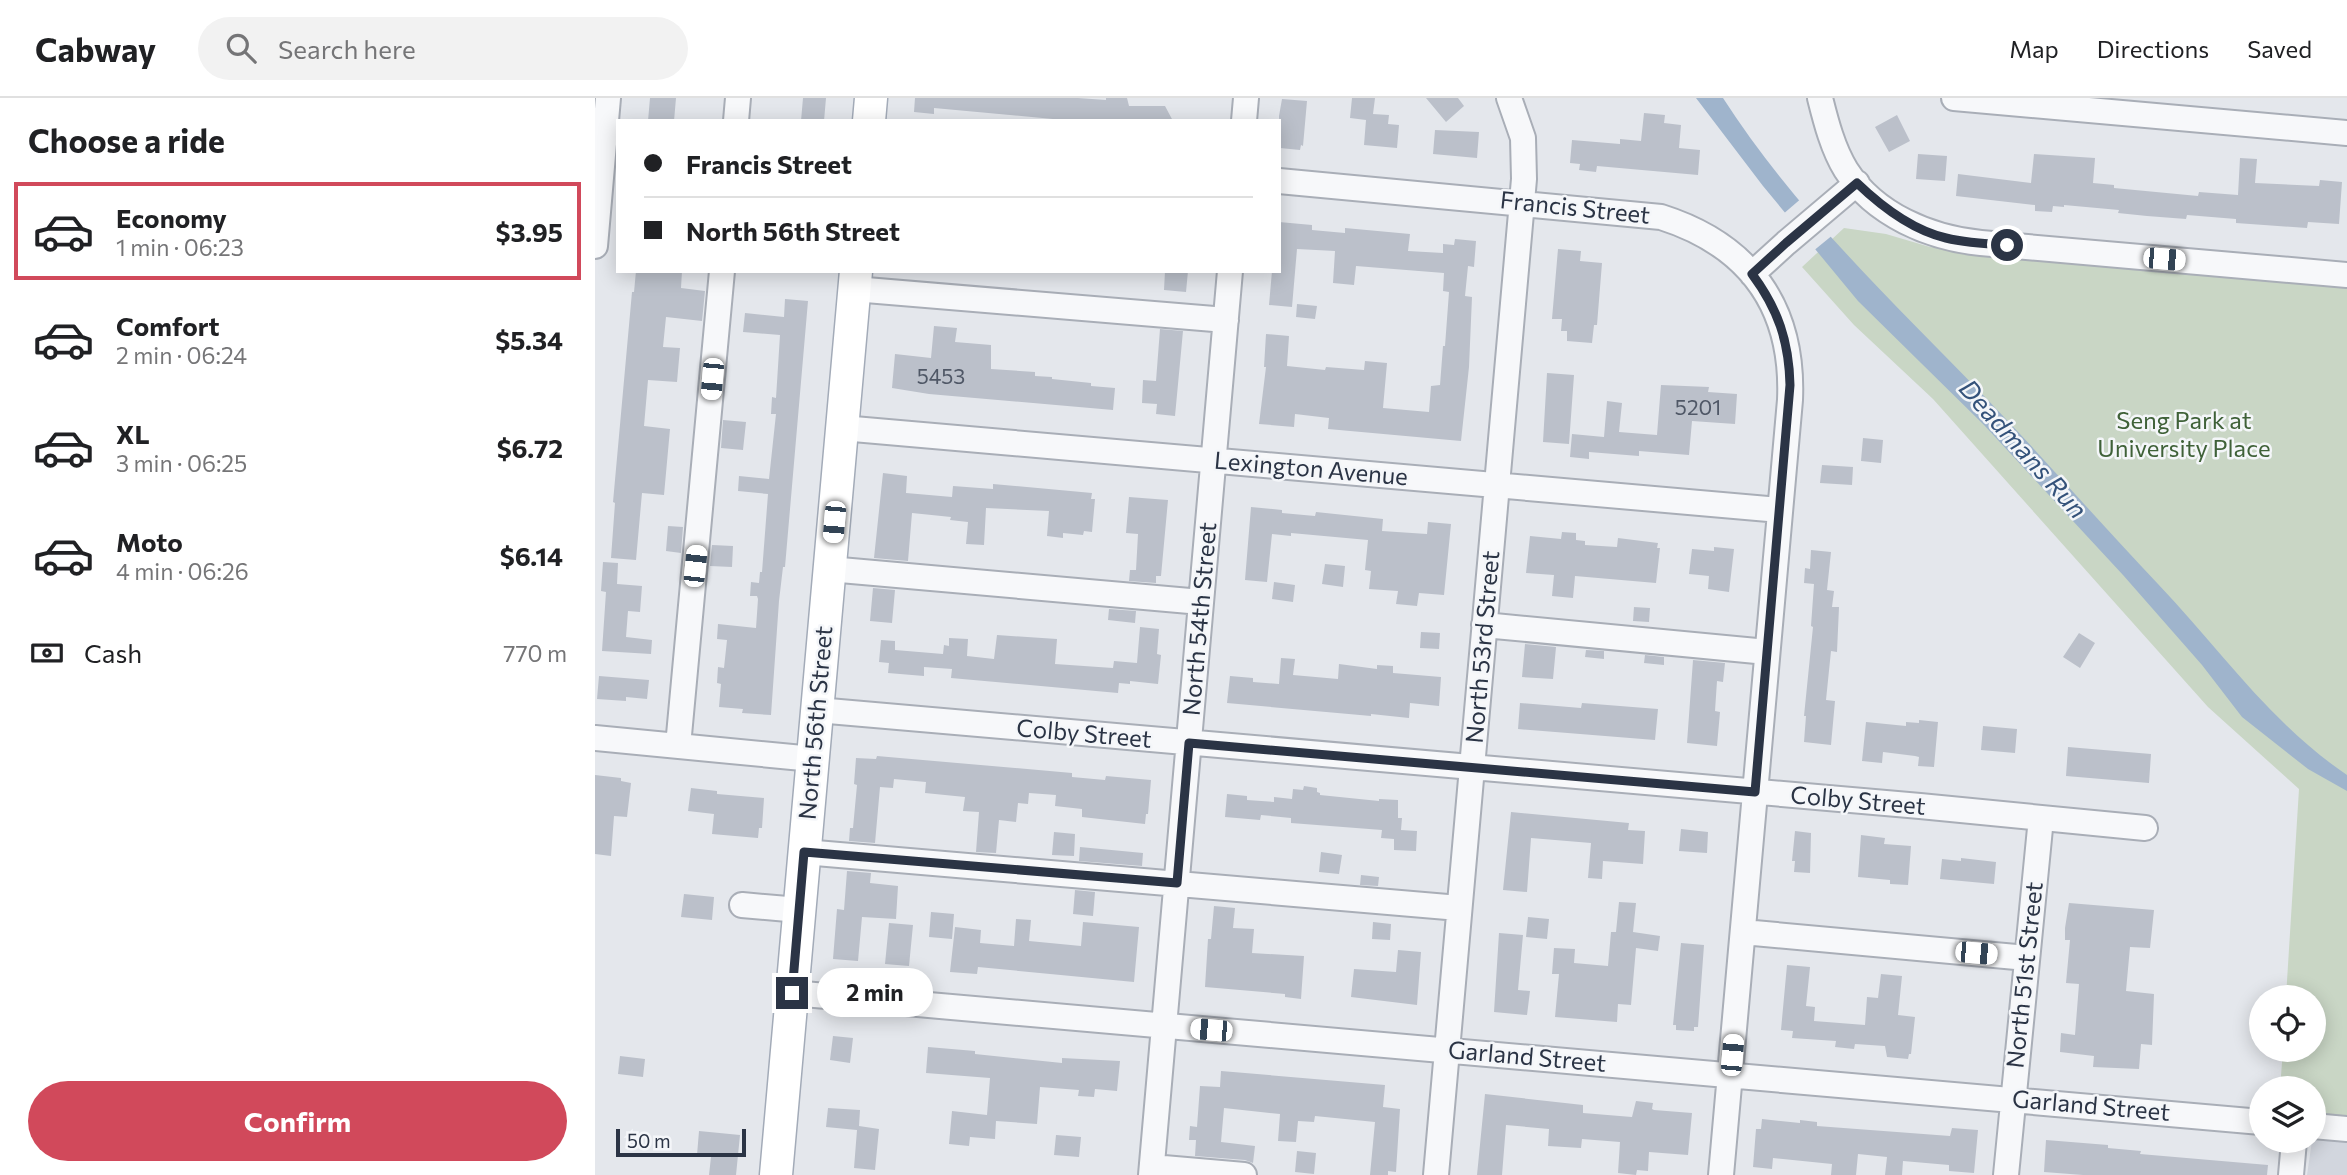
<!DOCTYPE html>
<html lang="en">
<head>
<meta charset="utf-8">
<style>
	body { margin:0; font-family:Commissioner,sans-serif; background:#f2f2f2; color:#202124; height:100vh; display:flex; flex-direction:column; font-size:26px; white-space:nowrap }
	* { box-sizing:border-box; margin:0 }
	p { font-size:23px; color:#757577 }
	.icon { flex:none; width:38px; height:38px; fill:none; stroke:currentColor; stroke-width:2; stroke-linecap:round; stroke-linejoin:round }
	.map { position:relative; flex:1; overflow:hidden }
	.details { display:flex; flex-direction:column; background:#fff; width:595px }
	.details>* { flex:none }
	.banner { position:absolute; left:21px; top:21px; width:665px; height:154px; border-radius:0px; box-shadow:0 4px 18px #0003; display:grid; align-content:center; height:154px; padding:0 28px; background:#fff }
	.controls { position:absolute; left:1654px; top:887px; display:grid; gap:14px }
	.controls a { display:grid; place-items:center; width:77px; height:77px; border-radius:50%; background:#fff; box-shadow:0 4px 18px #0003; font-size:35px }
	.scale { position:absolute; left:21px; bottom:18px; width:130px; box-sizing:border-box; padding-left:7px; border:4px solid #2b3445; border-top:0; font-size:19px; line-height:24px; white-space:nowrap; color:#2b3445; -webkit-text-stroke:5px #f4f6f9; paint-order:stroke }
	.end { position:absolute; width:32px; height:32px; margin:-16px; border:9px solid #2b3445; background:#fff; box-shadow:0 0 0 4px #fff }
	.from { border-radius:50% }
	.bubble { position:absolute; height:49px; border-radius:24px; background:#fff; box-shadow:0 4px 18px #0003; font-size:23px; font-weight:700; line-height:49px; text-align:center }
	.car { position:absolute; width:21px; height:42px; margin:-21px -10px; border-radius:9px; box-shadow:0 0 5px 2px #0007; background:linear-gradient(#fff 24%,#345 0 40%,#fff 0 76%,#345 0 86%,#fff 0) }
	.banner b { display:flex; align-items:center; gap:24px; height:66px; font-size:26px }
	.banner b+b { border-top:2px solid #e0e0e0 }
	.banner i { width:18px; height:18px; background:#202124 }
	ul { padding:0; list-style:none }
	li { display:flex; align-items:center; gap:21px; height:98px; margin:0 14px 10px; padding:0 14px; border:4px solid transparent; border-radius:0px }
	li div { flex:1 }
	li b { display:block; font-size:26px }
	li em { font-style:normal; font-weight:700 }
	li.active { border-color:#d1495b }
	li>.icon { width:63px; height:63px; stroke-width:1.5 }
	h2 { padding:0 28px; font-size:32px; line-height:84px }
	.pay { display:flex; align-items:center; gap:18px; height:77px; padding:0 28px; font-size:26px }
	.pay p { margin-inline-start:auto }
	.primary-button { display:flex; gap:14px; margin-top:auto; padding:14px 28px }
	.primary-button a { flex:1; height:80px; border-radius:42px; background:#d1495b; color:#fff; font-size:28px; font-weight:700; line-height:80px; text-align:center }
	header { display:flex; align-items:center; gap:42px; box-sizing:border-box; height:98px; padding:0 35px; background:#fff; border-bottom:2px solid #e0e0e0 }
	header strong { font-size:33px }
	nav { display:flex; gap:38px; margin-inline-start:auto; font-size:24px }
	.search { width:490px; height:63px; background:#f2f2f2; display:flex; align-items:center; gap:18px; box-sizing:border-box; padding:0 24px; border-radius:38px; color:#757577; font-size:26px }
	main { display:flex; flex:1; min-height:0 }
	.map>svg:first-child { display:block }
</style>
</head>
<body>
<header>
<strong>Cabway</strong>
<div class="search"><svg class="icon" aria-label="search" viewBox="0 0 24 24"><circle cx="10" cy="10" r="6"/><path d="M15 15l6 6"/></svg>Search here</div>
<nav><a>Map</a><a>Directions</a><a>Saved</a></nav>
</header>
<main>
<section class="details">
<h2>Choose a ride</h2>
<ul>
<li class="active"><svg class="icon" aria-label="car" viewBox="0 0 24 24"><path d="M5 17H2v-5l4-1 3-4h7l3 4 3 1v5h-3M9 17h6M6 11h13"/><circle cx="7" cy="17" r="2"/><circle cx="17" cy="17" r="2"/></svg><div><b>Economy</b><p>1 min · 06:23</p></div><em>$3.95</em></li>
<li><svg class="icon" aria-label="car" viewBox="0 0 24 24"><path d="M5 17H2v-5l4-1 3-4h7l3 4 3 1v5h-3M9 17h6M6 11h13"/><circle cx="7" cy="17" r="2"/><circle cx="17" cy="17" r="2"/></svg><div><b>Comfort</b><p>2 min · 06:24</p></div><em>$5.34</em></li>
<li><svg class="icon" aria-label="car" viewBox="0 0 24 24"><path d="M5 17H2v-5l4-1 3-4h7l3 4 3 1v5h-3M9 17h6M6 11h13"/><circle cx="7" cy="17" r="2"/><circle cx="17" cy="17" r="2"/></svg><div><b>XL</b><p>3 min · 06:25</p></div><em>$6.72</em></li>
<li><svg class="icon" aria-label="car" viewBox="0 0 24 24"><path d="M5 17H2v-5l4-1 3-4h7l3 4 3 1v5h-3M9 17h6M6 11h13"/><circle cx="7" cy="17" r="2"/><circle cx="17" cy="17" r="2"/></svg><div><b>Moto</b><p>4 min · 06:26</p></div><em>$6.14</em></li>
</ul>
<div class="pay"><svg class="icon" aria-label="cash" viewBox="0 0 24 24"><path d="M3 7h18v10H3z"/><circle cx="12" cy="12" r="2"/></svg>Cash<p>770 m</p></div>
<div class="primary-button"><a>Confirm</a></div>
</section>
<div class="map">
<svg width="1752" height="1077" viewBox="0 0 1752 1077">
	<rect width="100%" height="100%" fill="#e4e7ec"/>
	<path fill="#d2d6de" d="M1752,1020V1077H1712L1717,1043H1718L1719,1031Z"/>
	<path fill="#c9d6c5" d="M1249,130L1291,136L1335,149L1752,185V1020L1719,1017L1718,990H1685L1688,952H1718V900L1691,899L1704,691L1613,609L1338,301L1259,227L1207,169Z"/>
	<path fill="#9fb4cc" d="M1101,0H1128C1200,112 1298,204 1390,299C1449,360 1504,424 1563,486C1626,552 1675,625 1752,677V693L1713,671L1647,619L1607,567L1528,477L1389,327L1263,203L1168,88Z"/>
	<path fill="#e4e7ec" d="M1208,99L1239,136L1217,154L1187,117Z"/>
	<path fill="#bbc0ca" d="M55,0H81L79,23H53Z
		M208,0H231L229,23H206Z
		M320,0H483L511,2V0H532L534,8H570L578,23H479L339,10V16L319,14Z
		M757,0H780L778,16L794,17L793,26L804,27L802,50L769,47L771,22L755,20Z
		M831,0H863L869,8L851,24Z
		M687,1L712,3L708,48L706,47L705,52L685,50L684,18Z
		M1049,15L1070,17L1069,25L1086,27L1084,50L1105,52L1103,77L1002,68L1001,74L984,72L985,66L975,65L977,42L1025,46V41L1046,43Z
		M1302,17L1315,43L1294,54L1280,29Z
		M840,32L884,34L882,60L838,56Z
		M1323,56L1352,58L1350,83L1321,81Z
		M1439,56L1500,60L1498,85L1519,87V90L1603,98L1604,94L1643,97L1645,60L1662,61L1660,85L1724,88L1725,82L1747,84L1744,126L1713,124L1712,130L1669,127L1641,125V121L1592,117L1591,121L1552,118L1523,115L1524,112L1469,107V109L1458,108L1457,114L1440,113V107L1361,98L1363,76L1436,85Z
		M684,124L717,127V132L750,135V130L815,136L813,153L848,155V146L859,147L860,141L881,143L879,169L873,168L870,198L877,199L874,269L866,343L733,331L734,320L700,316L699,329L664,326L671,269H669L671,236L694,238L692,268L730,272L731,269L769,272L770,263L792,265L788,310L834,314L836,288L845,287L848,248H850L854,194L848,193L849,175L761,168L759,187L738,185L740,153L702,151L697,209L674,207L677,173H684Z
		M963,151L986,153L985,163L1007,165L1002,227H999L997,245L972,243V233H966L967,221H957Z
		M41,173H87L86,190L110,193L107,223L71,219L68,249L85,250L82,284L53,282L49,328L75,331L69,397L47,395L41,462L16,460L20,405L18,404L37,194H39Z
		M570,173H593L591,194L569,192Z
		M190,201L213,203L190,469H188L184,503L176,617L147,615L148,611L124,609L126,586L122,585L123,569L129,570L132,542L122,541L123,526L161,530L163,501L162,498H155L156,484L164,485L165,474H167L173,396L143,393L144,378L174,381L181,316H176L177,299L181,300L185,237L148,234L150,215L189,219Z
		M702,206L722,208L720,221L701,219Z
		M339,228L362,230L360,244L396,247V271L440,274V278L457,279V281L496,285V288L520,290L518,312L334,296L297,290L300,256L336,260Z
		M565,231L588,233L580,318L561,316L562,306L547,305L548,282L561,283Z
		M952,275L979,277L974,346L948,344Z
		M1066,287L1114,289L1113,294L1142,296L1140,326L1097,323L1094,357L1044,353V358L994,354V361L975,359L977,336L1009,339L1012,303L1027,305L1024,334L1062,337Z
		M128,322L151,324L148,352L126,350Z
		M1268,340L1288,342L1286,365L1266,363Z
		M1227,367L1258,369L1257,387L1225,385Z
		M288,375L312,378L311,395L357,399L358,388L398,391V386L497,395L496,401H500L497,434L489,433L488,437L468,435V440L452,438L454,413L391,410L389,447L371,446L373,424L355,422L356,419L317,415L313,463L279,460Z
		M534,399L573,402L566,478H561V485L534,483L535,472H541L543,436L531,435Z
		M656,409L687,412V415L720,418L721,414L788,421L787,433L832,436L833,424L856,426L849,497L824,495L822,508L801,506L803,493L774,491L776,473L770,472L773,442L696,435V438L677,436L672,484L650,482Z
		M73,428L88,429L86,455L71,453Z
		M967,434L981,435V442L990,443V447L1022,449L1023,440L1063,445L1062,450H1065L1061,485L980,478L978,500L957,498L959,477L931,475L935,438L966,441Z
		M117,447L138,448L137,469L115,468Z
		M1119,449L1139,451L1134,494L1113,491L1114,478L1094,476L1097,451L1119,453Z
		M1216,452L1236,454L1232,492L1239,493L1237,509H1244L1242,554L1236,553L1231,602L1240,603L1236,647L1209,644L1211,618H1209L1218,529L1216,528L1219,486L1209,485L1210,470L1215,471Z
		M8,464L23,465L22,486L47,488L45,514L33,513L31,539L57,542L56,556L7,553L11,494L6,493Z
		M730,466L750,468L748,489L727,486Z
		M679,484L700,487L698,504L677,501Z
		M278,490L300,492L297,525L275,523Z
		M1039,509L1055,510L1054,524L1038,523Z
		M514,511L541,513L540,525L513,522Z
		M545,529L564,531L562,556L566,557L563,586L535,583V586L524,585L523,595L356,580L357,571L329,569V578L293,575L294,565L284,564L286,542L300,543V552L348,556L349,547L354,548V540L373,541L372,558L399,561L402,537L462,541L460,566L518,570L519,563L542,565Z
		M826,534L845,535L844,551L825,550Z
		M1484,535L1500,545L1485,570L1468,559Z
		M930,546L961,549L958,581L927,579Z
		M991,552L1009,553V561L990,559Z
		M1050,557L1069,559V567L1049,565Z
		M686,560L700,561L698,577L743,581L744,566L782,571V567L798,568V575L846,579L844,608L815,605L814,620L776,616V618L632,605L635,578L658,580V584L684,586Z
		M1098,562L1130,565L1128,584L1122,583L1120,613L1125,614L1122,648L1092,645Z
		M4,578L54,582L52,601L31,599V603L2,601Z
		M925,605L986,610L987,605L1063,611L1060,642L923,631Z
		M1324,622L1343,624L1339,669L1323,668L1324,659L1320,658L1288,654L1287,665L1267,663L1271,624L1311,628V624L1324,625Z
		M1388,628L1422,631L1420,655L1386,652Z
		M1473,649L1556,656L1554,685L1471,678Z
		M282,658L477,675V679L510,682L511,678L556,682L553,716H551L550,726L487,719V711L460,708L461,697L434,695L433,706L423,705L421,724L404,722L401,755L381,754L384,714L368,713L370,699L330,695L331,684L299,681L298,690L285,689L280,745L254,743L255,730H258L262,687L259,686L261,660L281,661Z
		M0,677L26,680V683L36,685L32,719L19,718L16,758L0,756Z
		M709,688L722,690V694L725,695V697L784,703V701L803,702V720H807L806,732L822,733L821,753L799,752V741L786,740L787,732L696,725V720L666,717L665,722L630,719L632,696L652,698V702L679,704V699L697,701L698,691L708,692Z
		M96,690L122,693V696L169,700L167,730H164L163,740L117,736L119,716L93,713Z
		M916,714L1034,725L1033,732L1050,733L1048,766L1008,763L1007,781L993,780L996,745L936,740L932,794L908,792Z
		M1086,731L1113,734L1112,755L1084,753Z
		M1200,733L1216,735L1215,775L1199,774L1200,763H1197Z
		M459,734L480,736L479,758L457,757Z
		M1266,737L1290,740L1289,746L1316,748L1313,787L1295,786V782L1263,779Z
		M485,749L548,755L547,768L484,763Z
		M726,754L747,757L744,776L724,774Z
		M1366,760L1401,764L1399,786L1345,781L1347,761L1366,763Z
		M252,773L276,775L275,785L303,788L301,821L267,819L263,863L238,861L242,811L249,812Z
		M766,777L784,779L783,788L765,787Z
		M480,792L500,794L498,818L478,816Z
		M89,796L119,799L117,822L86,819Z
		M1024,804L1041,805L1038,834L1065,838L1063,853L1041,850L1036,907L1023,906L1022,924L960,919L964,876H957L959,850L980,851L979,865L1013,868L1016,834H1021Z
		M1474,805L1559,812L1555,850L1535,849L1531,893L1559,896L1557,947L1546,946L1544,971L1498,969L1499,958L1465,954L1466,935L1480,937L1484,886L1471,885L1475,842H1470V830Z
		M619,808L640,810L638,830L659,831L657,855L709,858L706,901L690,899V896L610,889L613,841H616Z
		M336,814L359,816L357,841L334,839Z
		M933,819L954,821L952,841L931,839Z
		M421,821L436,822L434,843L486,848L488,824L544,829L539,884L383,869L382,876L355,874L360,829L386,832L385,845L419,848Z
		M778,824L796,826L795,842L777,841Z
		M294,825L318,827L314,868L290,866Z
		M904,835L928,837L923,892L935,893L932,917L899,914Z
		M1086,845L1109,847L1103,929H1099V933L1081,932V927H1078Z
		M803,852L826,854L822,907L756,899L759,871L801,874Z
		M1192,867L1215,869L1211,908L1220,909L1219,923L1270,927L1272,899L1283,900L1286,876L1307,878L1303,917L1320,919L1316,956H1314L1313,961L1292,959L1290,948L1260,946L1259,951L1240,949L1241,943L1197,940L1198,933L1186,932Z
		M238,938L258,940L255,965L235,962Z
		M333,949L380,953V956L467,965V960L525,963L522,993L500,991L499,999L483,998L484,992L445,989L442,1026L401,1023L400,1041L375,1039L374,1048L354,1046L357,1013L392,1017L395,980L331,975Z
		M25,958L50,961L48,979L23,976Z
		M626,973L790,987L788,1009L805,1011L801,1074L793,1073V1077H775L780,1024L720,1018L719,1024L703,1023L701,1044L683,1043L685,1016L629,1010L626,1044L660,1048L658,1065L650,1062L600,1058L601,1042H594L595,1028L602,1029L605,988L625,989Z
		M890,996L988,1007V1015L1037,1019L1041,1003L1058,1005L1057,1011L1059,1012L1097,1015L1093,1057L1054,1054L1053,1073L1042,1072L1041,1077L1023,1075L1025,1044L987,1041L986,1050L953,1048L954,1031L911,1027L907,1077H882Z
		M233,1010L265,1012L264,1028L284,1031L280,1072L259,1070L262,1032L231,1029Z
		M1167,1021L1205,1025V1022L1222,1024V1028L1355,1038L1357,1030L1383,1032L1379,1075L1354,1073V1067L1308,1063L1307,1077H1290L1292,1059L1263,1056L1261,1077H1236L1237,1066L1178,1060L1177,1071L1158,1069L1161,1031H1166Z
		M104,1033L145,1037L141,1077H114L116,1059L102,1057Z
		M461,1037L486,1039L484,1059L459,1057Z
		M1451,1042L1513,1047V1050L1546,1053L1545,1056L1673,1067L1672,1077H1488L1449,1074Z
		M702,1053L721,1055L719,1076L700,1074Z"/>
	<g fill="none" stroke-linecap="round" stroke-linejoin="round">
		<defs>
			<path id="minor" d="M1225,0C1231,24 1238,51 1251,72C1280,117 1335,140 1386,145L1752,177
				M1359,0L1752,35
				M141,23L143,0
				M649,23L651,0
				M684,83L1066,119C1154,147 1199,209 1195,302L1126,1077
				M0,148L13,0
				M1157,176L1191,145L1262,85
				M259,191L631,222
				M247,330L1185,412
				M234,471L606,504
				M889,527L1172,554
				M222,612L1325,708L1550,730
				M0,640L218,661
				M83,648L127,173
				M209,754L864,810
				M147,807L204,812
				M1148,834L1432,860
				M197,895L1666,1024
				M1718,1028L1752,1031
				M557,1069L649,1077
				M556,1077L635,173
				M841,1077L929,81L928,40L914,0
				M1411,1077L1446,720
				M1696,1077L1699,1043"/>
			<path id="major" d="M274,23L276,0
				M181,1077L261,173"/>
		</defs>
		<use href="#minor" stroke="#a9aeb7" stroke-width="28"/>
		<use href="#major" stroke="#a3abb8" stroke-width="35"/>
		<use href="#minor" stroke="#f7f8fa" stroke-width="24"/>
		<use href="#major" stroke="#fff" stroke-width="32"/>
	</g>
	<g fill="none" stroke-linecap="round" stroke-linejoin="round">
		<path stroke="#2b3445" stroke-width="9" d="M197,895L209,754L582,785L594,645L1160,694L1195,287C1194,243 1183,211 1157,176L1191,145L1262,85C1287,109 1317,132 1351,140C1371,145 1392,146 1412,147"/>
	</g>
	<g text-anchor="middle" stroke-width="5" stroke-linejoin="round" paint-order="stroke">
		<g font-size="21" fill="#4f5766">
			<text x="346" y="286">5453</text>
			<text x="1103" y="317">5201</text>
		</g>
		<g font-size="24" fill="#2b3445" stroke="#f4f6f9">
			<text transform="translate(980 110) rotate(6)" y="8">Francis Street</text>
			<text transform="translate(716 371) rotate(5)" y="8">Lexington Avenue</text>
			<text transform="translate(605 521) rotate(-85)" y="8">North 54th Street</text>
			<text transform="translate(888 549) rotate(-85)" y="8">North 53rd Street</text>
			<text transform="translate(221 625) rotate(-85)" y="8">North 56th Street</text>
			<text transform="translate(489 636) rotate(5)" y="8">Colby Street</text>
			<text transform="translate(1263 703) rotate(5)" y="8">Colby Street</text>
			<text transform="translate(1430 877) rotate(-84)" y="8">North 51st Street</text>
			<text transform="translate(932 959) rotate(5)" y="8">Garland Street</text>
			<text transform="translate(1496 1008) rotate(5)" y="8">Garland Street</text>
		</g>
		<g font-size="24" fill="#3f6138" stroke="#f4f6f9">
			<text x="1589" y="331">Seng Park at<tspan x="1589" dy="28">University Place</tspan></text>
		</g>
		<g font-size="26" font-style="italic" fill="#34527a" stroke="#f4f6f9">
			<text transform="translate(1428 351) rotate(48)" y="9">Deadmans Run</text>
		</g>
	</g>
</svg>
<div class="controls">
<a><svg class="icon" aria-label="locate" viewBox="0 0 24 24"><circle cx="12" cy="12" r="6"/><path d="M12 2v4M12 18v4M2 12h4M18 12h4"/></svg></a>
<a><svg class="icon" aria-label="layers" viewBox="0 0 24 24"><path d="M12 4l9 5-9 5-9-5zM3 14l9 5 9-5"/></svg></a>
</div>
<div class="scale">50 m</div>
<i class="end from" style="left:1412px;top:147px"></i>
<i class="end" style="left:197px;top:895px"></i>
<div class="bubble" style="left:222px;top:870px;width:116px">2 min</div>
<i class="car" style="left:1569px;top:161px;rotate:95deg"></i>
<i class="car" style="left:117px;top:281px;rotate:185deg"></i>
<i class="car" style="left:239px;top:424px;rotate:185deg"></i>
<i class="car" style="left:100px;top:468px;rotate:6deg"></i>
<i class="car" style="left:1381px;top:855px;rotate:95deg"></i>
<i class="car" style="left:616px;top:932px;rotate:275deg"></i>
<i class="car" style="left:1137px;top:957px;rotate:5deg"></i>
<div class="banner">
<b><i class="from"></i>Francis Street</b>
<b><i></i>North 56th Street</b>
</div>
</div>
</main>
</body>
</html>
